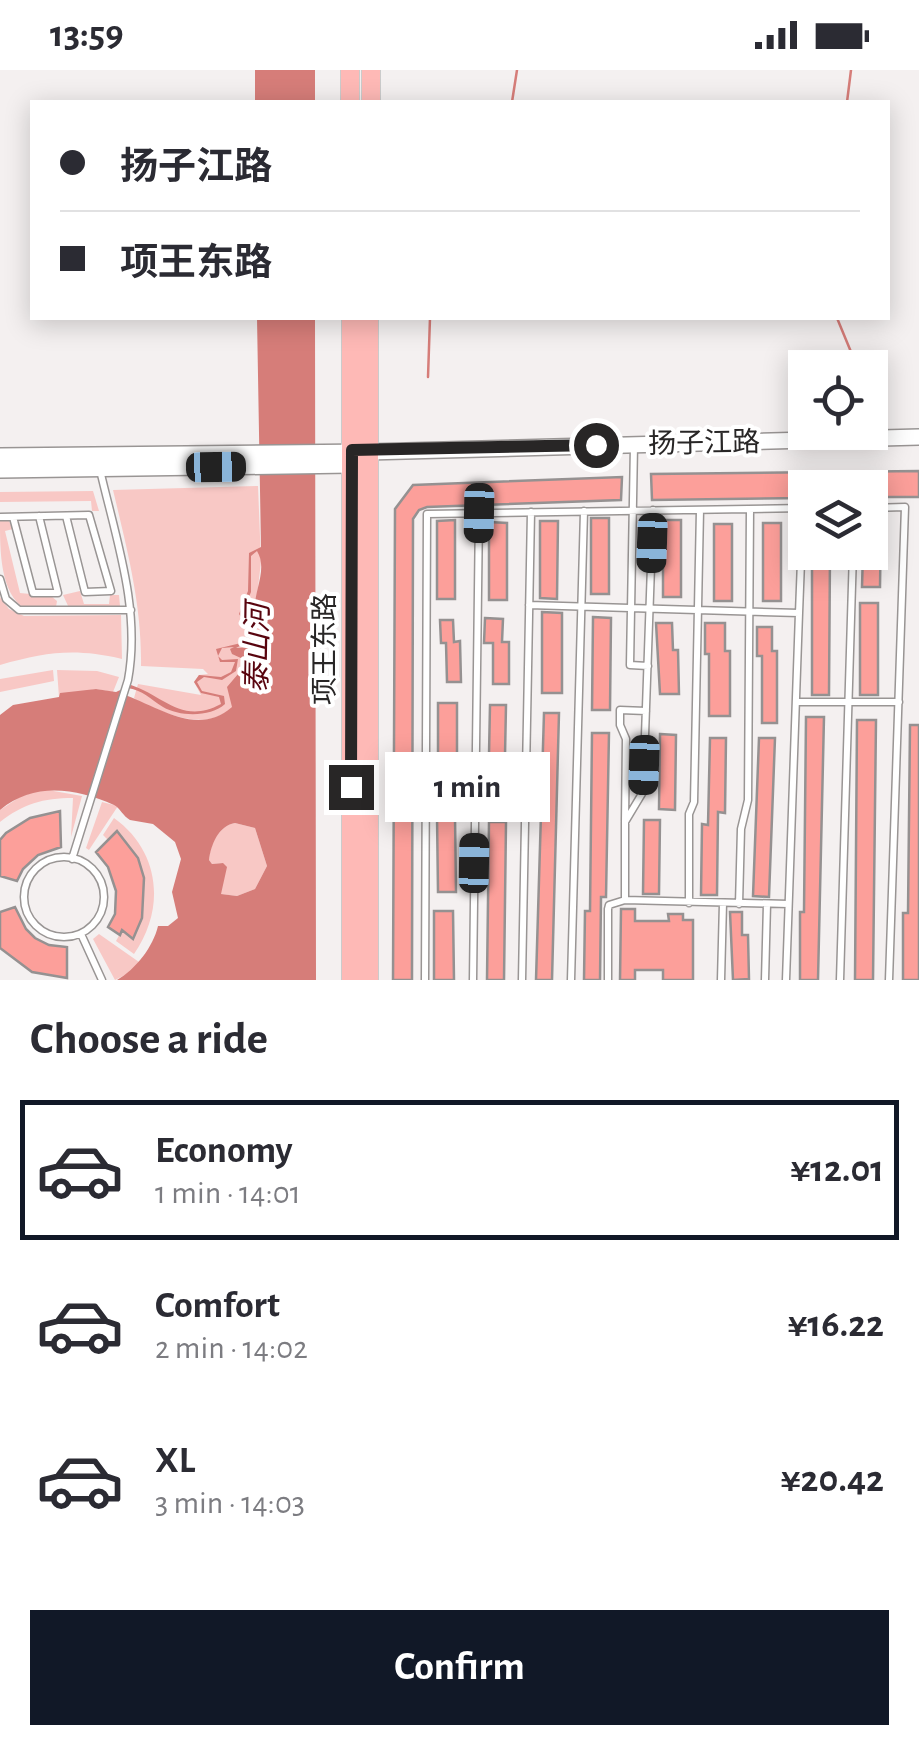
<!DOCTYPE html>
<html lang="en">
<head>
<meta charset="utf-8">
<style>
	body { margin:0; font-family:"Alegreya Sans","Noto Sans SC",sans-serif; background:#f7f7f7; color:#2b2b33; height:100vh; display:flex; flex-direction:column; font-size:38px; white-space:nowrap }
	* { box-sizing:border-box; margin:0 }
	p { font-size:32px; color:#7c7c81 }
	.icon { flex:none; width:55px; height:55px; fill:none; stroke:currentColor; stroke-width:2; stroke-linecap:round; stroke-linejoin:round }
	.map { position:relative; height:910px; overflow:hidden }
	.details { display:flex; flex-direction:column; background:#fff; flex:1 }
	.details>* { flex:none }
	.guide { position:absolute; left:30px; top:30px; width:860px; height:220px; border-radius:0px; box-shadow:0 5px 25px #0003; display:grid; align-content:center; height:220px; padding:0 30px; background:#fff }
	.controls { position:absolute; left:788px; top:280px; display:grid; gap:20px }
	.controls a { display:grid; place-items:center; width:100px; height:100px; border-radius:0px; background:#fff; box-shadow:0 5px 25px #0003; font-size:50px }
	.end { position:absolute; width:45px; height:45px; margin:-22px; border:12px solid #282626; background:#fff; box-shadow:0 0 0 5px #fff }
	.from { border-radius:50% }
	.bubble { position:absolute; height:70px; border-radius:0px; background:#fff; box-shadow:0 5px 25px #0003; font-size:32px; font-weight:600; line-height:70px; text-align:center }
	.car { position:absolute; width:30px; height:60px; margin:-30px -15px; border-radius:12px; box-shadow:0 0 8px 2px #0007; background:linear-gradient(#222 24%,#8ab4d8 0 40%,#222 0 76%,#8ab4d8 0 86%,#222 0) }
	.guide b { display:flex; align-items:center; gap:35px; height:95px; font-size:38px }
	.guide b+b { border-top:2px solid #e1e1e2 }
	.guide i { width:25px; height:25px; background:#2b2b33 }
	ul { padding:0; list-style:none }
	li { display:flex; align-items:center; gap:30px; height:140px; margin:0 20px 15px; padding:0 10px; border:5px solid transparent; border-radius:0px }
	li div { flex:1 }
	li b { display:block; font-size:38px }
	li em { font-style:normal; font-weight:600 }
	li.on { border-color:#111827 }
	li>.icon { width:90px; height:90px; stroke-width:1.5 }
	h2 { padding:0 30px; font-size:45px; line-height:120px }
	.button { display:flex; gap:20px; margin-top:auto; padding:20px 30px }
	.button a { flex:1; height:115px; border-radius:0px; background:#111827; color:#fff; font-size:40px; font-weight:600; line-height:115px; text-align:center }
	.status { display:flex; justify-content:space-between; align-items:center; height:70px; padding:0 50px; background:#fff; direction:ltr }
	.status svg { height:28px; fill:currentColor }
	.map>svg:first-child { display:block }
</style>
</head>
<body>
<div class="status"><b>13:59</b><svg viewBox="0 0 49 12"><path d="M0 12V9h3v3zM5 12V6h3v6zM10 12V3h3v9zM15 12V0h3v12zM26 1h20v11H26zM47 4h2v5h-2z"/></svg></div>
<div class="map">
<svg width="919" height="910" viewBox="0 0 919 910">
	<rect width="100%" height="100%" fill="#f4f0f0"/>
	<path fill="#f8c8c5" d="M258,416L261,492L255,543L262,555L260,565L249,577L236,578L244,597L235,611L232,638C204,662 167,644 138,631L134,628L138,614L201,625L194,612L199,605L208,604L203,599L141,596C142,535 127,479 113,420Z
		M93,421L99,441H92L91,431L0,432V422Z
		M0,451H9L13,459L5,461L20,523L51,526L57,531L56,537L25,539C0,523 0,481 0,451Z
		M80,521L84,534H109L110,525H119L120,536L69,538L63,525Z
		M0,527L9,539L24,546L121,545L122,589C74,578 47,582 0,595Z
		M53,600L54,611L0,622V609Z
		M57,600L97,601L119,607L113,622L96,619L59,627Z
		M42,719L82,726L71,767L73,728C43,728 23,734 0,752V740L20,727Z
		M102,732L118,736L89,780L86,778Z
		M114,748C160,781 166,838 134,884L116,871L122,860L133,869C151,829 148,794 117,761L108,770L103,765Z
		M235,753L255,758L267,796L255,819L237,826L220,824L223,793L212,794L209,790C210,775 218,756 235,753Z
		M99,864L139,892L131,902L115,910L93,869Z"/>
	<path fill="#d67d79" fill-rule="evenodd" d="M255,0H315V32H255Z
		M257,248H315L316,910H117C136,899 153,877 158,856H168L178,848L172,822L181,789L175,772L153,754L130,750C123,746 120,738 114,735C75,718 34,712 0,740V645L13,635L59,627L60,623L96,619L116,622L131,615C164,626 182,655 221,634L219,627L201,623L194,612L199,605L221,607L231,602L235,592H220L216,579L241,573L251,562L239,544L248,521L249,483L261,477ZM257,481C268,499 254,520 255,539C256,549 265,553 260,564C259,566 251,575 249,577L236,578C262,565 253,561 243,541L251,522V486ZM234,577L230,579L232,584L243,589L244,597L227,617L232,637C197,668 156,635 122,624L127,618C143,620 150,629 163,637C180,647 211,647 225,634L224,626L202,621L197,612L204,607L222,610L236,601L238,589L222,590L218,586L222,578ZM235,753L255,758L267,796L255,819L237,826L221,824L227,797L223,793L212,794L209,790C211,775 218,756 235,753Z"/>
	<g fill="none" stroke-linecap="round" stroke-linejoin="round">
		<path stroke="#d67d79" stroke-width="2.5" d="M512,32L517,0
			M847,32L851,0
			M837,248L856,294
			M428,307L430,248"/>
	</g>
	<path fill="#fc9f9a" stroke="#959191" stroke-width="2.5" d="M919,401V427H870V418H805V428L652,430L651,404Z
		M622,407L621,430L427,437L419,440L413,449L412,910H393L395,439L413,415Z
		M591,448H609V524H591Z
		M870,449H881L880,517H862L863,482H870Z
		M455,450V529H437V451Z
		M663,450H681V527H663Z
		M540,451H558L557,529L540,528Z
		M489,452L507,453V530H489Z
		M763,453H781V531H763Z
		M714,454H732V531H714Z
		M812,482H830L829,625H812Z
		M860,533H878V625H860Z
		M542,542L562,543V623H542Z
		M593,547L611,548L610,640H592Z
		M485,548L503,549L502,572H509V614H493V573H484Z
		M440,550H453L454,572L460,571L461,612H447L446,573H441Z
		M656,553H672L673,580H678L679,624H660Z
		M705,553H725V581H730V646H709V584H705Z
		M757,557H772V581H777V653H762V586H757Z
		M438,633H457V724H438Z
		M490,635H506L504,736L488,735Z
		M544,643H559L552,910H536Z
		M806,647H824L818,910H800V842H804Z
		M857,650H876L873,910H855Z
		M910,655H919V910H903V843H908Z
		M592,663H609L606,827H601L600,910H584L585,841H590Z
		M660,664L676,665L675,740L659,739Z
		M710,668H726L725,743L718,742L717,825H701L702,754L708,755Z
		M759,668H775L769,827L753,826Z
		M60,741L61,777L38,785L23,799L17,811L0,806V770L6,763L30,748Z
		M437,746H455L456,822H438Z
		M644,750H660L659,824H643Z
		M489,752H506L504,910H487Z
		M117,761L138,788L144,808L142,848L133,869L122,860L120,865L108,857L115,844L116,821L108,797L96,782Z
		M15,837L26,859L35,868L49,875L67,877V908L32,902L0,878V842Z
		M621,839H635V851H669L668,844H683V850H693V910H663V900H635V910H620Z
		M434,841H453L454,910H434Z
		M730,842H742V865H748L749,909L733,910Z"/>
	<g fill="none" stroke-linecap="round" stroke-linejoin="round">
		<defs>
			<path id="lane" d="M634,375L630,595L648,596
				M870,438L905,437L889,910
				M0,447L89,445L111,521L85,522L66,446
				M13,447L33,523H58L39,446
				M0,509L6,529L19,540H131
				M529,535L799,543L786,910
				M799,543L803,439
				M796,632H899
				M625,751L626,669L620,655V640L646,641
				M24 827a40 40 0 1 1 80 0a40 40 0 1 1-80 0Z
				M72,789L128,610C141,540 116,469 100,400
				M625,830V752L643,722L653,440
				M689,833V744L694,732L700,440
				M739,834L741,759L748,730L750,439
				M81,864L102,910
				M425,910L427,444L805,438
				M473,910L479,443
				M522,910L531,442
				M571,910L584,441
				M608,910V839L609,835L625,830L788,834
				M721,910L723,833
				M765,910L767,834
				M840,910L853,482"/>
			<path id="secondary" d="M0,386L368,382L919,367
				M0,400L351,395L357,391"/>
			<path id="primary" d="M350,0V32
				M371,32V0
				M351,910V248
				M369,910V248"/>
		</defs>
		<use href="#lane" stroke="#999594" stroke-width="9"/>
		<use href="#secondary" stroke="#999594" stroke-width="18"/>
		<use href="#primary" stroke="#cbcbcb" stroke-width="20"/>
		<use href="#lane" stroke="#fff" stroke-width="6"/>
		<use href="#secondary" stroke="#fff" stroke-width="15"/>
		<use href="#primary" stroke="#feb9b6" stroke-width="18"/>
	</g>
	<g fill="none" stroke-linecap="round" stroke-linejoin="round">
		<path stroke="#282626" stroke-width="12" d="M351,717L352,380L596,375"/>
	</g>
	<g text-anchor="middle" stroke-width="8" stroke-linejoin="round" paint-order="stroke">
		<g font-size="28" fill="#282626" stroke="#fff">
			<text transform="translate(704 372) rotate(-1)" y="10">扬子江路</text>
			<text transform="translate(324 579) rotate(-90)" y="10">项王东路</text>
		</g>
		<g font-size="30" font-style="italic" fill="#58040e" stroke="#fff">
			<text transform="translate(257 578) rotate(-89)" y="10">泰山河</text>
		</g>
	</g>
</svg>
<div class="controls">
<a><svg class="icon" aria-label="locate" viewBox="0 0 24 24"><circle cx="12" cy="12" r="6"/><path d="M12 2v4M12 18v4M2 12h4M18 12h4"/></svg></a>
<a><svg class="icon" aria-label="layers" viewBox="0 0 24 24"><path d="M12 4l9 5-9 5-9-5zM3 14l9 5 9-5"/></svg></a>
</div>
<i class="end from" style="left:596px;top:375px"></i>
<i class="end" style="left:351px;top:717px"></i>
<div class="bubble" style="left:385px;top:682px;width:165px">1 min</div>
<i class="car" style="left:216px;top:397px;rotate:89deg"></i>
<i class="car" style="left:479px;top:443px;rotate:181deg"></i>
<i class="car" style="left:652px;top:473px;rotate:182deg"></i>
<i class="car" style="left:644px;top:695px;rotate:182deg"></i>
<i class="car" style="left:474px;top:793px;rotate:1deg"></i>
<div class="guide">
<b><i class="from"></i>扬子江路</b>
<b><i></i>项王东路</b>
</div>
</div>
<section class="details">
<h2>Choose a ride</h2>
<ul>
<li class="on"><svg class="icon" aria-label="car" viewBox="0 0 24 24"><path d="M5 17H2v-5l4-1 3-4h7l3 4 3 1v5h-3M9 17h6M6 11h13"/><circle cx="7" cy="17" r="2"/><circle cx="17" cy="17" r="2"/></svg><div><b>Economy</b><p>1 min · 14:01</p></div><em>¥12.01</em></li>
<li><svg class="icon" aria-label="car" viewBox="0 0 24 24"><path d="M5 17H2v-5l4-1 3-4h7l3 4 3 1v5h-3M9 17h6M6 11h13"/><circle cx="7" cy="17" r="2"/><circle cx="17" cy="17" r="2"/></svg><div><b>Comfort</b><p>2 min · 14:02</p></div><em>¥16.22</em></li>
<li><svg class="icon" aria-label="car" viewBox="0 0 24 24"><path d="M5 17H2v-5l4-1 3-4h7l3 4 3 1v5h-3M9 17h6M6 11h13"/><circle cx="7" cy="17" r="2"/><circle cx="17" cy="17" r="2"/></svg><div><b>XL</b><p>3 min · 14:03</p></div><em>¥20.42</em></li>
</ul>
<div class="button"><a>Confirm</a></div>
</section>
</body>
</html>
